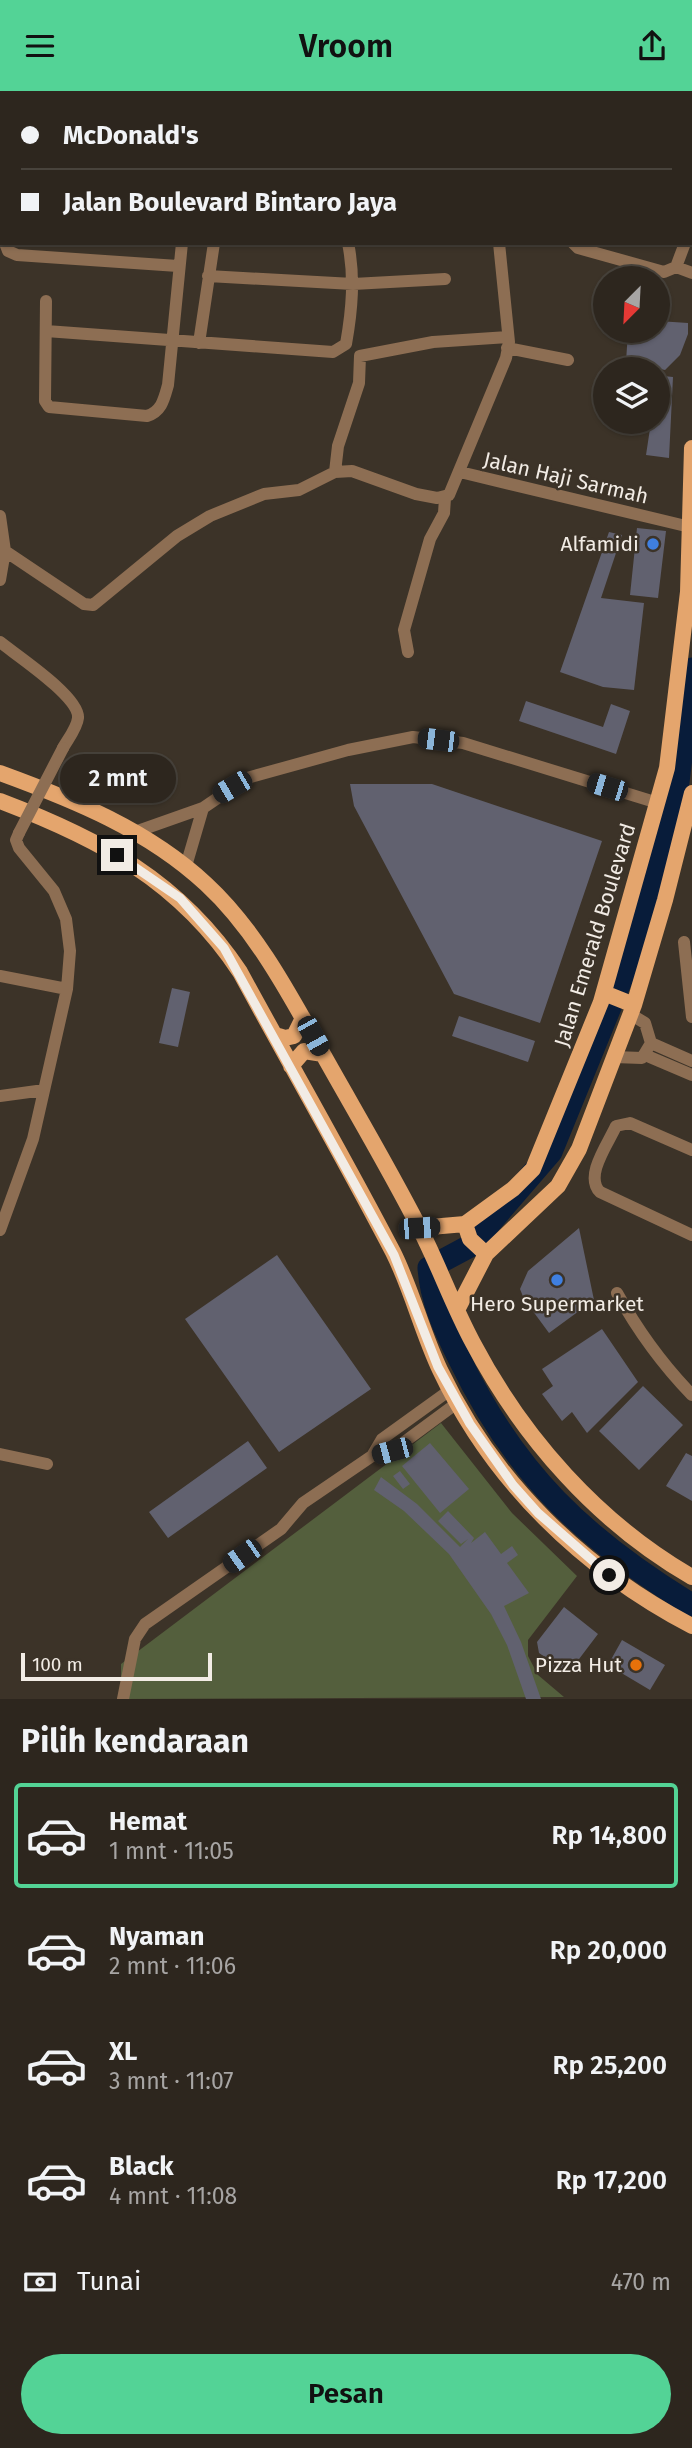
<!DOCTYPE html>
<html lang="id">
<head>
<meta charset="utf-8">
<style>
	body { margin:0; font-family:"Fira Sans",sans-serif; background:#352e27; color:#f1f3f6; height:100vh; display:flex; flex-direction:column; font-size:26px; white-space:nowrap }
	* { box-sizing:border-box; margin:0 }
	p { font-size:23px; color:#a7a5a4 }
	.icon { flex:none; width:38px; height:38px; fill:none; stroke:currentColor; stroke-width:2; stroke-linecap:round; stroke-linejoin:round }
	.map { position:relative; height:1608px; overflow:hidden }
	.panel { display:flex; flex-direction:column; background:#2d261e; flex:1 }
	.panel>* { flex:none }
	.guide { position:absolute; left:0px; top:0px; width:693px; height:154px; box-shadow:0 2px 5px #0004,0 0 0 2px #48433c; display:grid; align-content:center; height:154px; padding:0 21px; background:#2d261e }
	.needle { width:46px; rotate:204deg }
	.controls { position:absolute; left:593px; top:175px; display:grid; gap:14px }
	.controls a { display:grid; place-items:center; width:77px; height:77px; border-radius:50%; background:#2d261e; box-shadow:0 2px 5px #0004,0 0 0 2px #48433c; font-size:35px }
	.scale { position:absolute; left:21px; bottom:18px; width:191px; box-sizing:border-box; padding-left:7px; border:4px solid #f2ece5; border-top:0; font-size:19px; line-height:24px; white-space:nowrap; color:#f2ece5; -webkit-text-stroke:5px #3c3328; paint-order:stroke }
	.end { position:absolute; width:32px; height:32px; margin:-16px; border:9px solid #f2ece5; background:#111; box-shadow:0 0 0 4px #111 }
	.from { border-radius:50% }
	.bubble { position:absolute; height:49px; border-radius:24px; background:#2d261e; box-shadow:0 2px 5px #0004,0 0 0 2px #48433c; font-size:23px; font-weight:600; line-height:49px; text-align:center }
	.car { position:absolute; width:21px; height:42px; margin:-21px -10px; border-radius:9px; box-shadow:0 0 5px 2px #0007; background:linear-gradient(#222 24%,#8ab4d8 0 40%,#222 0 76%,#8ab4d8 0 86%,#222 0) }
	.guide b { display:flex; align-items:center; gap:24px; height:66px; font-size:26px }
	.guide b+b { border-top:2px solid #48433c }
	.guide i { width:18px; height:18px; background:#f1f3f6 }
	ul { padding:0; list-style:none }
	li { display:flex; align-items:center; gap:21px; height:105px; margin:0 14px 10px; padding:0 7px; border:4px solid transparent; border-radius:7px }
	li div { flex:1 }
	li b { display:block; font-size:26px }
	li em { font-style:normal; font-weight:600 }
	li.on { border-color:#53d396 }
	li>.icon { width:63px; height:63px; stroke-width:1.5 }
	h2 { padding:0 21px; font-size:32px; line-height:84px }
	.pay { display:flex; align-items:center; gap:18px; height:77px; padding:0 21px; font-size:26px }
	.pay p { margin-inline-start:auto }
	.primary-button { display:flex; gap:14px; margin-top:auto; padding:14px 21px }
	.primary-button a { flex:1; height:80px; border-radius:42px; background:#53d396; color:#111; font-size:28px; font-weight:600; line-height:80px; text-align:center }
	header { display:flex; justify-content:space-between; align-items:center; height:91px; padding:0 21px; background:#53d396; color:#111; font-size:32px; font-weight:600 }
	.map>svg:first-child { display:block }
</style>
</head>
<body>
<header><svg class="icon" aria-label="menu" viewBox="0 0 24 24"><path d="M4 6h16M4 12h16M4 18h16"/></svg>Vroom<svg class="icon" aria-label="share" viewBox="0 0 24 24"><path d="M12 15V3M7 8l5-5 5 5M5 13v7h14v-7"/></svg></header>
<div class="map">
<svg width="692" height="1608" viewBox="0 0 692 1608">
	<rect width="100%" height="100%" fill="#3c3328"/>
	<path fill="#545f3d" d="M441,1332L512,1422L577,1485L528,1549V1565L538,1584L564,1606L121,1608V1573Z"/>
	<g fill="none" stroke-linecap="round" stroke-linejoin="round">
		<path stroke="#081c3a" stroke-width="23" d="M692,578L677,699L628,872L551,1061L470,1155L429,1177C431,1209 445,1239 459,1267C515,1383 584,1448 692,1514"/>
	</g>
	<path fill="#61616f" d="M658,230L688,232V243L680,264L665,279L626,271L628,240H658Z
		M663,285L673,286L669,367L646,364L651,331H658Z
		M637,437L666,440L658,507L630,504Z
		M609,441L622,444L601,507L644,512L634,599L603,596L560,581Z
		M526,610L603,636L611,613L630,620L616,663L519,630Z
		M350,693H432L602,750L540,932L454,903L354,715Z
		M172,897L190,901L178,956L159,952Z
		M459,925L535,950L528,971L452,945Z
		M579,1137L594,1209L549,1242L524,1208L520,1198L528,1180Z
		M277,1164L371,1298L279,1361L185,1228Z
		M602,1238L638,1291L587,1342L572,1321L562,1330L542,1303L553,1295L542,1278Z
		M643,1295L683,1334L639,1379L599,1340Z
		M248,1350L267,1377L168,1447L149,1421Z
		M430,1352L469,1398L440,1422L402,1375Z
		M686,1362L692,1365V1410L666,1395Z
		M400,1380L410,1393L403,1398L393,1385Z
		M381,1386L417,1413L460,1456L468,1448L461,1453L438,1430L448,1420L474,1447L471,1452L485,1441L501,1463L512,1455L518,1464L507,1472L529,1502L504,1515L521,1551L541,1608H526L507,1554L491,1523L449,1463L404,1420L374,1399Z
		M564,1516L598,1543L573,1576L561,1579L555,1575L552,1579L545,1573L548,1568L539,1562L537,1551Z
		M622,1549L665,1574L650,1599L608,1574Z"/>
	<g fill="none" stroke-linecap="round" stroke-linejoin="round">
		<path stroke="#8d6e53" stroke-width="12" d="M100,0L106,2
			M262,0L270,2
			M541,0L544,2
			M243,2L244,0
			M391,2L394,0
			M691,67H692
			M691,143L692,142
			M5,152L8,160L17,164L178,175
			M573,152L578,157L664,181L676,176L685,152
			M676,176L692,182
			M208,185L353,193L445,188
			M46,210L45,310L49,316L147,325C162,320 164,308 168,294L182,152
			M46,240L333,261L346,253C352,219 355,186 348,152
			M199,252L214,152
			M507,257L568,269
			M335,381L338,355L359,292L360,265L433,251L508,246
			M460,381L690,436
			M0,425L5,460L0,489
			M5,460L84,513L93,514L177,445L210,425L264,403L299,399L335,381L352,380L416,403L437,407L449,404L506,267L509,251L499,152
			M0,551C16,564 80,606 78,627C77,637 68,648 63,657
			M408,561L404,539L430,448L444,422L445,407
			M135,741L203,717L247,687L348,659L413,646L463,652L658,712
			M186,775L203,717
			M684,851L692,926
			M0,885L67,898
			M651,952L692,970
			M645,964L692,984
			M614,966L642,967L651,952L645,932L630,923
			M0,1005L44,999
			M692,1059L630,1032L616,1035C608,1053 584,1085 600,1101L692,1144
			M0,1139L33,1048L67,898L70,860L66,828L54,800L19,757L16,749L19,742
			M617,1202C638,1240 662,1273 692,1304
			M0,1363L47,1373
			M372,1365L382,1348L450,1299
			M123,1608L135,1548L145,1533L281,1438L303,1412L372,1365L392,1360L457,1312"/>
		<path stroke="#e4a56d" stroke-width="16" d="M0,682C74,709 148,739 206,793C256,839 291,906 324,965C356,1022 390,1079 420,1138C439,1175 453,1215 473,1252C523,1347 598,1432 692,1486
			M0,710C100,748 180,790 240,881C291,975 344,1067 393,1161C412,1199 422,1241 440,1279C493,1391 583,1478 692,1535
			M604,902L634,914
			M275,944L285,947L294,945L303,927
			M291,975L304,960L323,963
			M465,1133L470,1148L486,1163
			M419,1137L465,1133L513,1098L533,1078L601,911L667,677L688,501L692,357
			M457,1219L486,1163L558,1095L579,1058L634,914L665,809L692,702"/>
		<path stroke="#8d6e53" stroke-width="12" d="M19,742L63,657"/>
	</g>
	<g fill="none" stroke-linecap="round" stroke-linejoin="round">
		<path stroke="#f2ece5" stroke-width="9" d="M117,764L180,807L224,857L394,1164L438,1276L470,1333L513,1394L538,1422L609,1484"/>
	</g>
	<g fill="#3f7fe0" stroke="#3c3328" stroke-width="2.5">
		<circle cx="653" cy="453" r="7"/>
		<circle cx="557" cy="1189" r="7"/>
	</g>
	<circle fill="#e8710a" stroke="#3c3328" stroke-width="2.5" cx="636" cy="1574" r="7"/>
	<g text-anchor="middle" stroke-width="5" stroke-linejoin="round" paint-order="stroke">
		<g font-size="21" fill="#f2ece5" stroke="#3c3328">
			<text transform="translate(566 387) rotate(13)" y="7">Jalan Haji Sarmah</text>
			<text transform="translate(595 844) rotate(-73)" y="7">Jalan Emerald Boulevard</text>
		</g>
		<g font-size="21" fill="#f2ece5" stroke="#3c3328" text-anchor="end">
			<text x="639" y="460">Alfamidi</text>
			<text x="557" y="1220" text-anchor="middle">Hero Supermarket</text>
			<text x="622" y="1581">Pizza Hut</text>
		</g>
	</g>
</svg>
<div class="controls">
<a><svg class="needle" viewBox="-14 -14 28 28"><path d="M0-13l5 13h-10z" fill="#e53935"/><path d="M0 13l5-13h-10z" fill="#a7a5a4"/></svg></a>
<a><svg class="icon" aria-label="layers" viewBox="0 0 24 24"><path d="M12 4l9 5-9 5-9-5zM3 14l9 5 9-5"/></svg></a>
</div>
<div class="scale">100 m</div>
<i class="end from" style="left:609px;top:1484px"></i>
<i class="end" style="left:117px;top:764px"></i>
<div class="bubble" style="left:60px;top:663px;width:116px">2 mnt</div>
<i class="car" style="left:438px;top:649px;rotate:277deg"></i>
<i class="car" style="left:232px;top:696px;rotate:240deg"></i>
<i class="car" style="left:607px;top:696px;rotate:287deg"></i>
<i class="car" style="left:313px;top:945px;rotate:151deg"></i>
<i class="car" style="left:419px;top:1137px;rotate:86deg"></i>
<i class="car" style="left:392px;top:1360px;rotate:255deg"></i>
<i class="car" style="left:242px;top:1465px;rotate:235deg"></i>
<div class="guide">
<b><i class="from"></i>McDonald's</b>
<b><i></i>Jalan Boulevard Bintaro Jaya</b>
</div>
</div>
<section class="panel">
<h2>Pilih kendaraan</h2>
<ul>
<li class="on"><svg class="icon" aria-label="car" viewBox="0 0 24 24"><path d="M5 17H2v-5l4-1 3-4h7l3 4 3 1v5h-3M9 17h6M6 11h13"/><circle cx="7" cy="17" r="2"/><circle cx="17" cy="17" r="2"/></svg><div><b>Hemat</b><p>1 mnt · 11:05</p></div><em>Rp 14,800</em></li>
<li><svg class="icon" aria-label="car" viewBox="0 0 24 24"><path d="M5 17H2v-5l4-1 3-4h7l3 4 3 1v5h-3M9 17h6M6 11h13"/><circle cx="7" cy="17" r="2"/><circle cx="17" cy="17" r="2"/></svg><div><b>Nyaman</b><p>2 mnt · 11:06</p></div><em>Rp 20,000</em></li>
<li><svg class="icon" aria-label="car" viewBox="0 0 24 24"><path d="M5 17H2v-5l4-1 3-4h7l3 4 3 1v5h-3M9 17h6M6 11h13"/><circle cx="7" cy="17" r="2"/><circle cx="17" cy="17" r="2"/></svg><div><b>XL</b><p>3 mnt · 11:07</p></div><em>Rp 25,200</em></li>
<li><svg class="icon" aria-label="car" viewBox="0 0 24 24"><path d="M5 17H2v-5l4-1 3-4h7l3 4 3 1v5h-3M9 17h6M6 11h13"/><circle cx="7" cy="17" r="2"/><circle cx="17" cy="17" r="2"/></svg><div><b>Black</b><p>4 mnt · 11:08</p></div><em>Rp 17,200</em></li>
</ul>
<div class="pay"><svg class="icon" aria-label="cash" viewBox="0 0 24 24"><path d="M3 7h18v10H3z"/><circle cx="12" cy="12" r="2"/></svg>Tunai<p>470 m</p></div>
<div class="primary-button"><a>Pesan</a></div>
</section>
</body>
</html>
